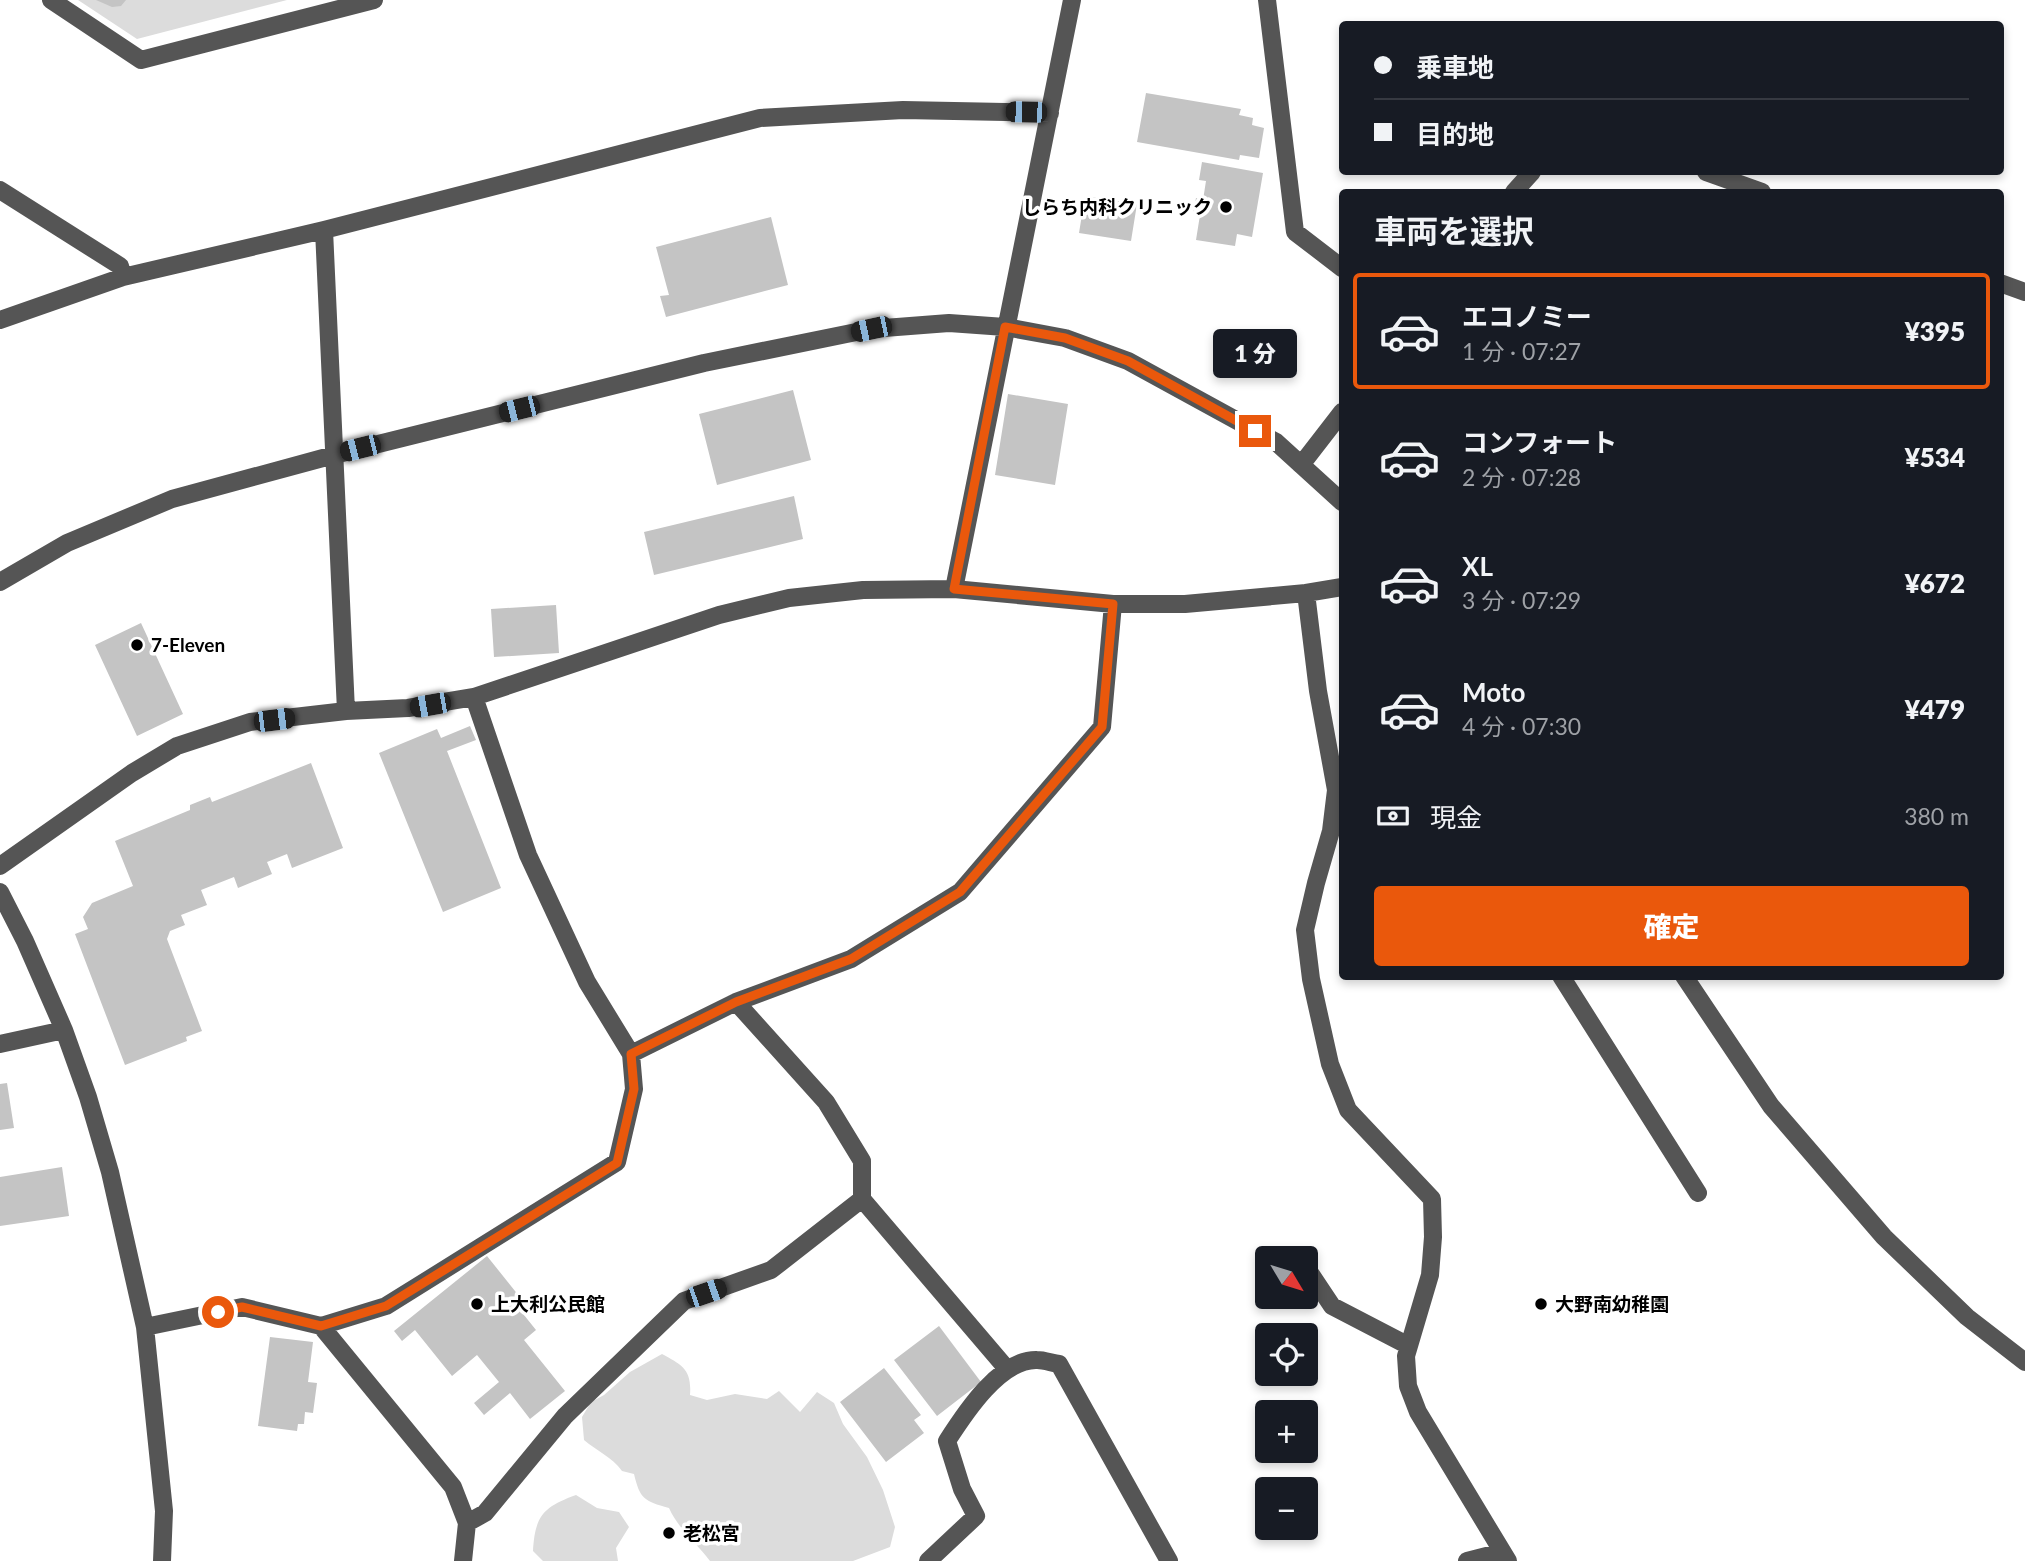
<!DOCTYPE html>
<html lang="ja">
<head>
<meta charset="utf-8">
<style>
	body { margin:0; font-family:Lato,"Noto Sans JP",sans-serif; background:#242831; color:#f1f3f6; height:100vh; display:flex; flex-direction:column; font-size:26px; white-space:nowrap }
	* { box-sizing:border-box; margin:0 }
	p { font-size:23px; color:#9ea1a6 }
	.icon { flex:none; width:38px; height:38px; fill:none; stroke:currentColor; stroke-width:2; stroke-linecap:round; stroke-linejoin:round }
	.map { position:relative; flex:1; overflow:hidden }
	.drawer { position:absolute; left:1339px; top:189px; width:665px; height:791px; display:flex; flex-direction:column; background:#171b24; border-radius:7px; box-shadow:0 4px 10px #0003 }
	.drawer>* { flex:none }
	.hud { position:absolute; left:1339px; top:21px; width:665px; height:154px; border-radius:7px; box-shadow:0 4px 10px #0003; display:grid; align-content:center; height:154px; padding:0 35px; background:#171b24 }
	.needle { width:46px; rotate:128deg }
	.buttons { position:absolute; left:1255px; top:1246px; display:grid; gap:14px }
	.buttons a { display:grid; place-items:center; width:63px; height:63px; border-radius:7px; background:#171b24; box-shadow:0 4px 10px #0003; font-size:35px }
	.end { position:absolute; width:32px; height:32px; margin:-16px; border:9px solid #ea580c; background:#fff; box-shadow:0 0 0 4px #fff }
	.from { border-radius:50% }
	.bubble { position:absolute; height:49px; border-radius:7px; background:#171b24; box-shadow:0 4px 10px #0003; font-size:23px; font-weight:800; line-height:49px; text-align:center }
	.car { position:absolute; width:21px; height:42px; margin:-21px -10px; border-radius:9px; box-shadow:0 0 5px 2px #0007; background:linear-gradient(#222 24%,#8ab4d8 0 40%,#222 0 76%,#8ab4d8 0 86%,#222 0) }
	.hud b { display:flex; align-items:center; gap:24px; height:66px; font-size:26px }
	.hud b+b { border-top:2px solid #363941 }
	.hud i { width:18px; height:18px; background:#f1f3f6 }
	ul { padding:0; list-style:none }
	li { display:flex; align-items:center; gap:21px; height:116px; margin:0 14px 10px; padding:0 21px; border:4px solid transparent; border-radius:7px }
	li div { flex:1 }
	li b { display:block; font-size:26px }
	li em { font-style:normal; font-weight:800 }
	li.selected { border-color:#ea580c }
	li>.icon { width:63px; height:63px; stroke-width:1.5 }
	h2 { padding:0 35px; font-size:32px; line-height:84px }
	.pay { display:flex; align-items:center; gap:18px; height:77px; padding:0 35px; font-size:26px }
	.pay p { margin-inline-start:auto }
	.button { display:flex; gap:14px; margin-top:auto; padding:14px 35px }
	.button a { flex:1; height:80px; border-radius:7px; background:#ea580c; color:#fff; font-size:28px; font-weight:800; line-height:80px; text-align:center }
	.map>svg:first-child { display:block }
</style>
</head>
<body>
<div class="map">
<svg width="2025" height="1561" viewBox="0 0 2025 1561">
	<rect width="100%" height="100%" fill="#fff"/>
	<path fill="#dcdcdc" d="M78,0H287L137,39Z
		M662,1354C682,1365 692,1369 690,1395L707,1400L735,1394L767,1399L779,1391L800,1412L817,1392L834,1403L843,1424L867,1457L883,1490L895,1527L890,1547L853,1561H710C696,1542 679,1530 669,1508C644,1501 640,1499 634,1474L622,1471C612,1457 597,1451 584,1440L582,1417L591,1402L604,1395L630,1372Z
		M576,1495L597,1508L619,1512L629,1527L616,1548L618,1561H543L533,1551C535,1516 543,1507 576,1495Z"/>
	<path fill="#c4c4c4" d="M96,0H126L121,6L112,7Z
		M1146,93L1241,109L1239,115L1253,118L1252,125L1264,128L1259,158L1240,155L1239,160L1137,142Z
		M1202,162L1263,173L1252,237L1237,234L1235,246L1196,240L1200,215L1193,214L1196,198L1203,200L1206,181L1199,180Z
		M1085,196L1137,204L1131,241L1079,233Z
		M771,217L788,285L666,317L660,296L669,295L656,247Z
		M793,390L811,460L717,485L699,414Z
		M1008,394L1068,404L1055,485L995,475Z
		M794,496L803,539L654,575L644,532Z
		M556,605L559,653L494,657L491,609Z
		M141,623L183,714L137,736L95,645Z
		M470,726L476,740L447,751L501,888L443,912L379,753L437,729L441,738Z
		M311,763L343,848L292,868L287,854L267,862L272,874L238,888L234,877L201,890L207,905L181,915L185,925L170,931L167,939L202,1031L186,1037L187,1041L125,1065L75,934L88,929L83,917L92,903L133,886L115,841L190,810V805L210,797L212,802Z
		M7,1083L14,1128L0,1130V1084Z
		M62,1167L69,1216L0,1226V1177Z
		M487,1256L531,1311L524,1315L536,1330L524,1340L565,1391L530,1419L510,1393L484,1415L474,1403L499,1382L477,1355L452,1376L415,1330L402,1341L394,1331Z
		M939,1326L981,1382L937,1416L894,1360Z
		M270,1337L313,1342L308,1382L317,1383L313,1413L305,1412L304,1424H298L297,1431L258,1426Z
		M884,1368L921,1415L914,1420L924,1433L886,1462L840,1402Z"/>
	<g fill="none" stroke-linecap="round" stroke-linejoin="round">
		<path stroke="#555" stroke-width="18" d="M51,0L141,60L374,0
			M1267,0L1295,232L1342,268
			M1706,172L1762,192
			M0,190L120,266L123,277
			M1514,192L1532,172
			M324,230L346,711
			M2000,283L2025,292
			M0,320L123,277L324,230L760,118L903,110L1050,113
			M1301,465L1342,412
			M0,582L67,543L172,499L334,455L704,363L871,329L949,323L1005,327L1065,338L1128,361L1276,442L1342,502
			M1342,587L1306,593L1318,691L1336,790L1331,831L1316,883L1305,930L1311,979L1330,1064L1348,1110L1432,1199L1433,1237L1430,1275L1406,1356L1408,1386L1418,1412L1508,1561
			M954,589L1072,0
			M0,866L132,773L177,746L250,722L346,711L408,708L474,697L719,615L789,598L863,590L954,589L1113,604H1185L1306,593
			M0,892L25,941L64,1030L88,1097L110,1172L145,1327L164,1511L162,1561
			M1561,976L1698,1193
			M1684,976L1771,1106L1884,1237L1967,1317L2025,1362
			M736,1002L826,1102L862,1161V1199L1007,1369
			M0,1044L64,1030
			M631,1054L736,1002L851,959L960,892L1102,727L1113,604
			M1306,1267L1332,1306L1409,1346
			M321,1326L453,1487L467,1523L463,1561
			M145,1327L242,1307L321,1326L386,1306L617,1162L634,1089L631,1054L587,982L528,855L474,697
			M467,1523L485,1513L565,1416L684,1301L771,1270L862,1199
			M928,1561L976,1516L962,1489L947,1441C965,1413 1000,1359 1037,1360C1044,1360 1052,1363 1059,1364L1169,1561
			M1467,1561L1502,1552"/>
	</g>
	<g fill="none" stroke-linecap="round" stroke-linejoin="round">
		<path stroke="#ea580c" stroke-width="9" d="M218,1312L242,1307L321,1326L386,1306L617,1163L634,1089L631,1054L736,1002L851,959L960,892L1102,727L1113,604L954,589L1005,327L1065,338L1128,361L1255,431"/>
	</g>
	<g fill="#000" stroke="#fff" stroke-width="2.5">
		<circle cx="1226" cy="207" r="7"/>
		<circle cx="137" cy="645" r="7"/>
		<circle cx="477" cy="1304" r="7"/>
		<circle cx="1541" cy="1304" r="7"/>
		<circle cx="669" cy="1533" r="7"/>
	</g>
	<g text-anchor="middle" stroke-width="7" stroke-linejoin="round" paint-order="stroke">
		<g font-size="19" font-weight="bold" fill="#000" stroke="#fff" text-anchor="start">
			<text x="1212" y="214" text-anchor="end">しらち内科クリニック</text>
			<text x="151" y="652">7-Eleven</text>
			<text x="491" y="1311">上大利公民館</text>
			<text x="1555" y="1311">大野南幼稚園</text>
			<text x="683" y="1540">老松宮</text>
		</g>
	</g>
</svg>
<div class="buttons">
<a><svg class="needle" viewBox="-14 -14 28 28"><path d="M0-13l5 13h-10z" fill="#e53935"/><path d="M0 13l5-13h-10z" fill="#9ea1a6"/></svg></a>
<a><svg class="icon" aria-label="locate" viewBox="0 0 24 24"><circle cx="12" cy="12" r="6"/><path d="M12 2v4M12 18v4M2 12h4M18 12h4"/></svg></a>
<a>+</a>
<a>−</a>
</div>
<i class="end from" style="left:218px;top:1312px"></i>
<i class="end" style="left:1255px;top:431px"></i>
<div class="bubble" style="left:1213px;top:329px;width:84px">1 分</div>
<i class="car" style="left:1026px;top:112px;rotate:271deg"></i>
<i class="car" style="left:871px;top:329px;rotate:258deg"></i>
<i class="car" style="left:519px;top:409px;rotate:256deg"></i>
<i class="car" style="left:360px;top:448px;rotate:256deg"></i>
<i class="car" style="left:430px;top:705px;rotate:260deg"></i>
<i class="car" style="left:274px;top:720px;rotate:83deg"></i>
<i class="car" style="left:706px;top:1293px;rotate:71deg"></i>
<div class="hud">
<b><i class="from"></i>乗車地</b>
<b><i></i>目的地</b>
</div>
<section class="drawer">
<h2>車両を選択</h2>
<ul>
<li class="selected"><svg class="icon" aria-label="car" viewBox="0 0 24 24"><path d="M5 17H2v-5l4-1 3-4h7l3 4 3 1v5h-3M9 17h6M6 11h13"/><circle cx="7" cy="17" r="2"/><circle cx="17" cy="17" r="2"/></svg><div><b>エコノミー</b><p>1 分 · 07:27</p></div><em>¥395</em></li>
<li><svg class="icon" aria-label="car" viewBox="0 0 24 24"><path d="M5 17H2v-5l4-1 3-4h7l3 4 3 1v5h-3M9 17h6M6 11h13"/><circle cx="7" cy="17" r="2"/><circle cx="17" cy="17" r="2"/></svg><div><b>コンフォート</b><p>2 分 · 07:28</p></div><em>¥534</em></li>
<li><svg class="icon" aria-label="car" viewBox="0 0 24 24"><path d="M5 17H2v-5l4-1 3-4h7l3 4 3 1v5h-3M9 17h6M6 11h13"/><circle cx="7" cy="17" r="2"/><circle cx="17" cy="17" r="2"/></svg><div><b>XL</b><p>3 分 · 07:29</p></div><em>¥672</em></li>
<li><svg class="icon" aria-label="car" viewBox="0 0 24 24"><path d="M5 17H2v-5l4-1 3-4h7l3 4 3 1v5h-3M9 17h6M6 11h13"/><circle cx="7" cy="17" r="2"/><circle cx="17" cy="17" r="2"/></svg><div><b>Moto</b><p>4 分 · 07:30</p></div><em>¥479</em></li>
</ul>
<div class="pay"><svg class="icon" aria-label="cash" viewBox="0 0 24 24"><path d="M3 7h18v10H3z"/><circle cx="12" cy="12" r="2"/></svg>現金<p>380 m</p></div>
<div class="button"><a>確定</a></div>
</section>
</div>
</body>
</html>
